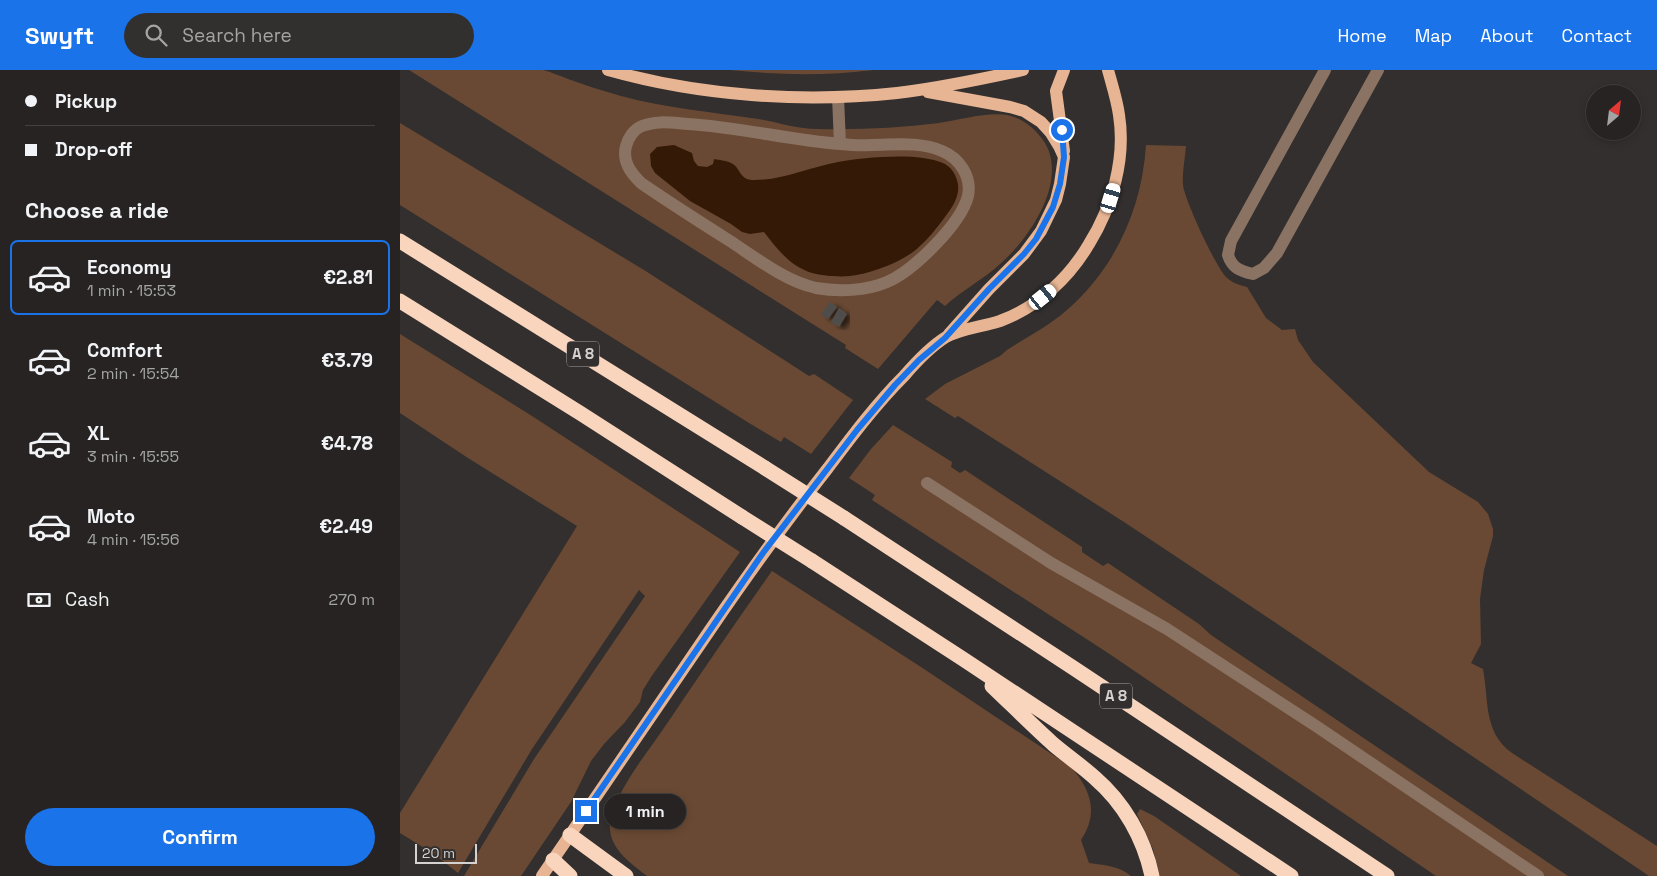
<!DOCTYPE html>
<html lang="en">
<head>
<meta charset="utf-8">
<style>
	body { margin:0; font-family:"Space Grotesk",sans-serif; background:#322f2f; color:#f1f3f6; height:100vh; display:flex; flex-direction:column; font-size:19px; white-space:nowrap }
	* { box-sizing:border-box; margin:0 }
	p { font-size:16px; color:#a4a4a5 }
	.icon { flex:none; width:28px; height:28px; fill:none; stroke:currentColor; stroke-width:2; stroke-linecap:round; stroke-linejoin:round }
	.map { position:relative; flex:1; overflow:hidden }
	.sheet { display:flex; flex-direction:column; background:#262322; width:400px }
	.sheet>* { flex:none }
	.banner { display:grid; align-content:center; height:110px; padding:0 25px; background:#262322 }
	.needle { width:32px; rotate:28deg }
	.tools { position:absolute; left:1186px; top:15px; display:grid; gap:10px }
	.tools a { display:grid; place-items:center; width:55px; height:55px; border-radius:50%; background:#262322; box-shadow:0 2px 8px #0003,0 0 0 1px #424040; font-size:25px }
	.scale { position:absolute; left:15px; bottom:12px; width:62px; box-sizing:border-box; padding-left:5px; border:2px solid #d5d3d2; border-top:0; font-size:14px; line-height:18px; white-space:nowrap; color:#d5d3d2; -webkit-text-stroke:4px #322f2e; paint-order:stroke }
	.end { position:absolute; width:22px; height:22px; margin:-11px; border:6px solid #1a73e8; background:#fff; box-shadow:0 0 0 2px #fff }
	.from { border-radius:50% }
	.bubble { position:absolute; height:35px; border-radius:18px; background:#262322; box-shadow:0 2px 8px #0003,0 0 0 1px #424040; font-size:16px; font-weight:800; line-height:35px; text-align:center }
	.car { position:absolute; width:15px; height:30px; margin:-15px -8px; border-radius:6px; box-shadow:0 0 4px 1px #0007; background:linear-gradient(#fff 24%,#345 0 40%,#fff 0 76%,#345 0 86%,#fff 0) }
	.banner b { display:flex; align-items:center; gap:18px; height:48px; font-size:19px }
	.banner b+b { border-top:1px solid #424040 }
	.banner i { width:12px; height:12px; background:#f1f3f6 }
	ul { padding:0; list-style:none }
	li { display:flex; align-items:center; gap:15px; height:75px; margin:0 10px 8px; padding:0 15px; border:2px solid transparent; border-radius:8px }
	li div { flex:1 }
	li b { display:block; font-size:19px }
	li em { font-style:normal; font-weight:800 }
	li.selected { border-color:#1a73e8 }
	li>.icon { width:45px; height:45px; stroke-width:1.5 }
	h2 { padding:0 25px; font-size:22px; line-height:60px }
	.pay { display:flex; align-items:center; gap:12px; height:55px; padding:0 25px; font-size:19px }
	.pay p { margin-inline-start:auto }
	.primary-button { display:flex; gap:10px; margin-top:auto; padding:10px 25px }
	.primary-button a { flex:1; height:58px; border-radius:30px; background:#1a73e8; color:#fff; font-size:20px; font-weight:800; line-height:58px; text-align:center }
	header { display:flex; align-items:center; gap:30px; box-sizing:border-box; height:70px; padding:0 25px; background:#1a73e8; color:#fff }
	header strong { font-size:24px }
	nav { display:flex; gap:28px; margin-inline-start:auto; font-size:18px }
	.search { width:350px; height:45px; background:#322f2f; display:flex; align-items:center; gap:12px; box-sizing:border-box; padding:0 18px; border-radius:28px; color:#a4a4a5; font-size:19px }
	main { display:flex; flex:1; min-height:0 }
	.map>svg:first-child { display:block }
</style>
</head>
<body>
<header>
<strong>Swyft</strong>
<div class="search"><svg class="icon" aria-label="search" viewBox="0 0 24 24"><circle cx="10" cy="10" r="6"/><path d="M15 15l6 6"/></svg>Search here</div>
<nav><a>Home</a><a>Map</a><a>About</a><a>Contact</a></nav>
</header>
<main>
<section class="sheet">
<div class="banner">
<b><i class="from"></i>Pickup</b>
<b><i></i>Drop-off</b>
</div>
<h2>Choose a ride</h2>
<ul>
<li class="selected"><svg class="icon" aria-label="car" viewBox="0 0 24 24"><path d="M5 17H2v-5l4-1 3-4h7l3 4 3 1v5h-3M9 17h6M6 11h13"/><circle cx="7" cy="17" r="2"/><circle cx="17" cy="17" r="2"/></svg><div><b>Economy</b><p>1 min · 15:53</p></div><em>€2.81</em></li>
<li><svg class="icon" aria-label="car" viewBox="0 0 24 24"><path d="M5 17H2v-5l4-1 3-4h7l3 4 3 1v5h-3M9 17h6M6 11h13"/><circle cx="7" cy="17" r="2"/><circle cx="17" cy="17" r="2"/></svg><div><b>Comfort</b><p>2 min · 15:54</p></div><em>€3.79</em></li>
<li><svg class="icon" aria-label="car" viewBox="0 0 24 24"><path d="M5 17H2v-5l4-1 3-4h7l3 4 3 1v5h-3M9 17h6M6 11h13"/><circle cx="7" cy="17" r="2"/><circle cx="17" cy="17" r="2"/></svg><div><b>XL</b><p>3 min · 15:55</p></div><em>€4.78</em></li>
<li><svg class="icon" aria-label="car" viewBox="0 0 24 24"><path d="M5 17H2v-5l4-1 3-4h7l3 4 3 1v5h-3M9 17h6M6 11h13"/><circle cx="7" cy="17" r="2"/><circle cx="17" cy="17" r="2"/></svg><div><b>Moto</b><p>4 min · 15:56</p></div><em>€2.49</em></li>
</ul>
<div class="pay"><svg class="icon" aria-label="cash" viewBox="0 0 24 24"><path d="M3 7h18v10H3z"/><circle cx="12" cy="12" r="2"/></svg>Cash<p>270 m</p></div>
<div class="primary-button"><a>Confirm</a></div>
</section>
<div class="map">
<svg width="1257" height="806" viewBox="0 0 1257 806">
	<defs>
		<filter id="shadow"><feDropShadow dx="5.5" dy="3" stdDeviation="2.5" flood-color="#0009"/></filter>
	</defs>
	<rect width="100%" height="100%" fill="#322f2e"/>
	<path fill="#694933" d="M9,0C41,0 72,0 104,0C116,0 131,0 143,0C151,2 160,6 168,9C185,15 203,21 221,26C266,38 312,42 358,49C378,52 397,59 418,59C458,60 498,58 539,53C560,50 586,42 607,45C623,48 637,60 645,73C668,112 629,169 600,194C583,210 562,220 545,236L537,230L478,299L445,278L446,275Z
		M330,0H474C426,6 378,5 330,0Z
		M0,53L244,200L409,306L414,304L453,330L411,384L384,367L381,372L349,353L0,135Z
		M746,75L786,76C785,89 782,103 783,115C785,131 815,195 826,207C832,213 839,215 847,217L866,248L882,260L895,259L898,270L913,292L1029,402L1078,432L1088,444L1093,459V466L1084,500L1080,529L1081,574L1071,593L1083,599C1089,630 1083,662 1112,683L1257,776V806H1249L864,545L724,452L558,346L555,348L525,329L545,314L600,286L607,280C627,267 649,256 667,240C716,197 742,138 746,75Z
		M0,264L132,346L340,482L251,607L243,620L240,632L225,652L204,674L191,691L171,732L121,806H64L134,689L245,526L239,520L132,679L58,803L34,784L0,763V743L177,456L68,388L0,343Z
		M493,355L552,392L551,397L560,403L565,400L682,477V482L703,496L708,493L799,554L811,565L1168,806H1036L708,583L472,430L475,425L449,408L471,379Z
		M372,501L521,597L671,697C691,720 699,743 681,770L689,793C703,795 720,796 731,806H247C232,794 212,781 210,760C209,751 213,740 217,731C229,704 250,679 266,655C301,603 336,552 372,501Z
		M740,739L754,746L841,806H760L753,779L737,744Z"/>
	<path fill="#341a06" d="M274,75L292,83L294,91L298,96L307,97L313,94L314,89C320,90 328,91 333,94C341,100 340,109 352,110C381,111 410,97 438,92C464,87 519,82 543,93C550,96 555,103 557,110C562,126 551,139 542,151C535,160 528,169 519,177C505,191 470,204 450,206C439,207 423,206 412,203C390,196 378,180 364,162L350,164L342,162L331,154L290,131L255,103L251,96L250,84L257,77Z"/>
	<path fill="#504d4b" filter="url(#shadow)" d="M430,232L437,237L428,249L421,244Z
		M439,238L447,244L439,257L431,252Z"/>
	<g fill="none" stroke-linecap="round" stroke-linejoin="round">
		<path stroke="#8b7363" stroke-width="12" d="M925,0L831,171L828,185C832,198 840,201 853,204L864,198L877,183L978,0
			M438,27L440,74C389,70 339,57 288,54C273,53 257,50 242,56C234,59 228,68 226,76C222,92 231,103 241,113C270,133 300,152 330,171C356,188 385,211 416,218C438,222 466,221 487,212C513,201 561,154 568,126C572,106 559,88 542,81C519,71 494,75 471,75C461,76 450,75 440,74
			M527,413L651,493L767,559L916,656L1138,806"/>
		<path stroke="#e7b593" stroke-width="12" d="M208,0C300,26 402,33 497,23C539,18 582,9 623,0
			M528,22L610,37L624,41L641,52L651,63L659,76L664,87L660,114L656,130L641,161L624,184L589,219L549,264
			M664,81L656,21L664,0
			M142,806C198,723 255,640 312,557C349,503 387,450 428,398C452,366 476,334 504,306C516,292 530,277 546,267C563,258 582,257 600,251C638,237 669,208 689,174C712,137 726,89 719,45C717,30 712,15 708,0"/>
		<path stroke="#f9d5bd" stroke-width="15" d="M0,171L365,398
			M0,231L180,343L342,447
			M444,448L672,597L987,806
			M412,491L563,589L891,806
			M592,616C612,635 632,655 653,674C667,686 682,696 695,708C724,733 744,768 752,806
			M170,765L226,806
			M153,790L170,806"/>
		<path stroke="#f9d5bd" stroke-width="15" d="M365,398L444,448
			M342,447L412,491"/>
	</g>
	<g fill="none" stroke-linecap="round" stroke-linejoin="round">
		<path stroke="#1a73e8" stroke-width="6" d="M186,741L363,483L457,360L495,315L519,290L545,268L589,219L624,184L636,169L653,137L660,114L664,87L662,60"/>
	</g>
	<g text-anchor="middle" stroke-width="4.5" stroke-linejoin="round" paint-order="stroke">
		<g fill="#322f2e" stroke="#a4a2a1" stroke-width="1">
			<rect x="167" y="271.5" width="32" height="25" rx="4"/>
			<rect x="700" y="613.5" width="32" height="25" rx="4"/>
		</g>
		<g font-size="15" font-weight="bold" fill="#d5d3d2">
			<text x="183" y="289">A 8</text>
			<text x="716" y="631">A 8</text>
		</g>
	</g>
</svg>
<div class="tools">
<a><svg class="needle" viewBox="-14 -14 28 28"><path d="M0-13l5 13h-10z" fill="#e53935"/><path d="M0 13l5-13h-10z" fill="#a4a4a5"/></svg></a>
</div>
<div class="scale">20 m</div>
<i class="end from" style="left:662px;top:60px"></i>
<i class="end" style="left:186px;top:741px"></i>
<div class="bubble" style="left:204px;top:724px;width:82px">1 min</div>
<i class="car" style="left:711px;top:128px;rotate:17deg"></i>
<i class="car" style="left:643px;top:227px;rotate:51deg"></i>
</div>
</main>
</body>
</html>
